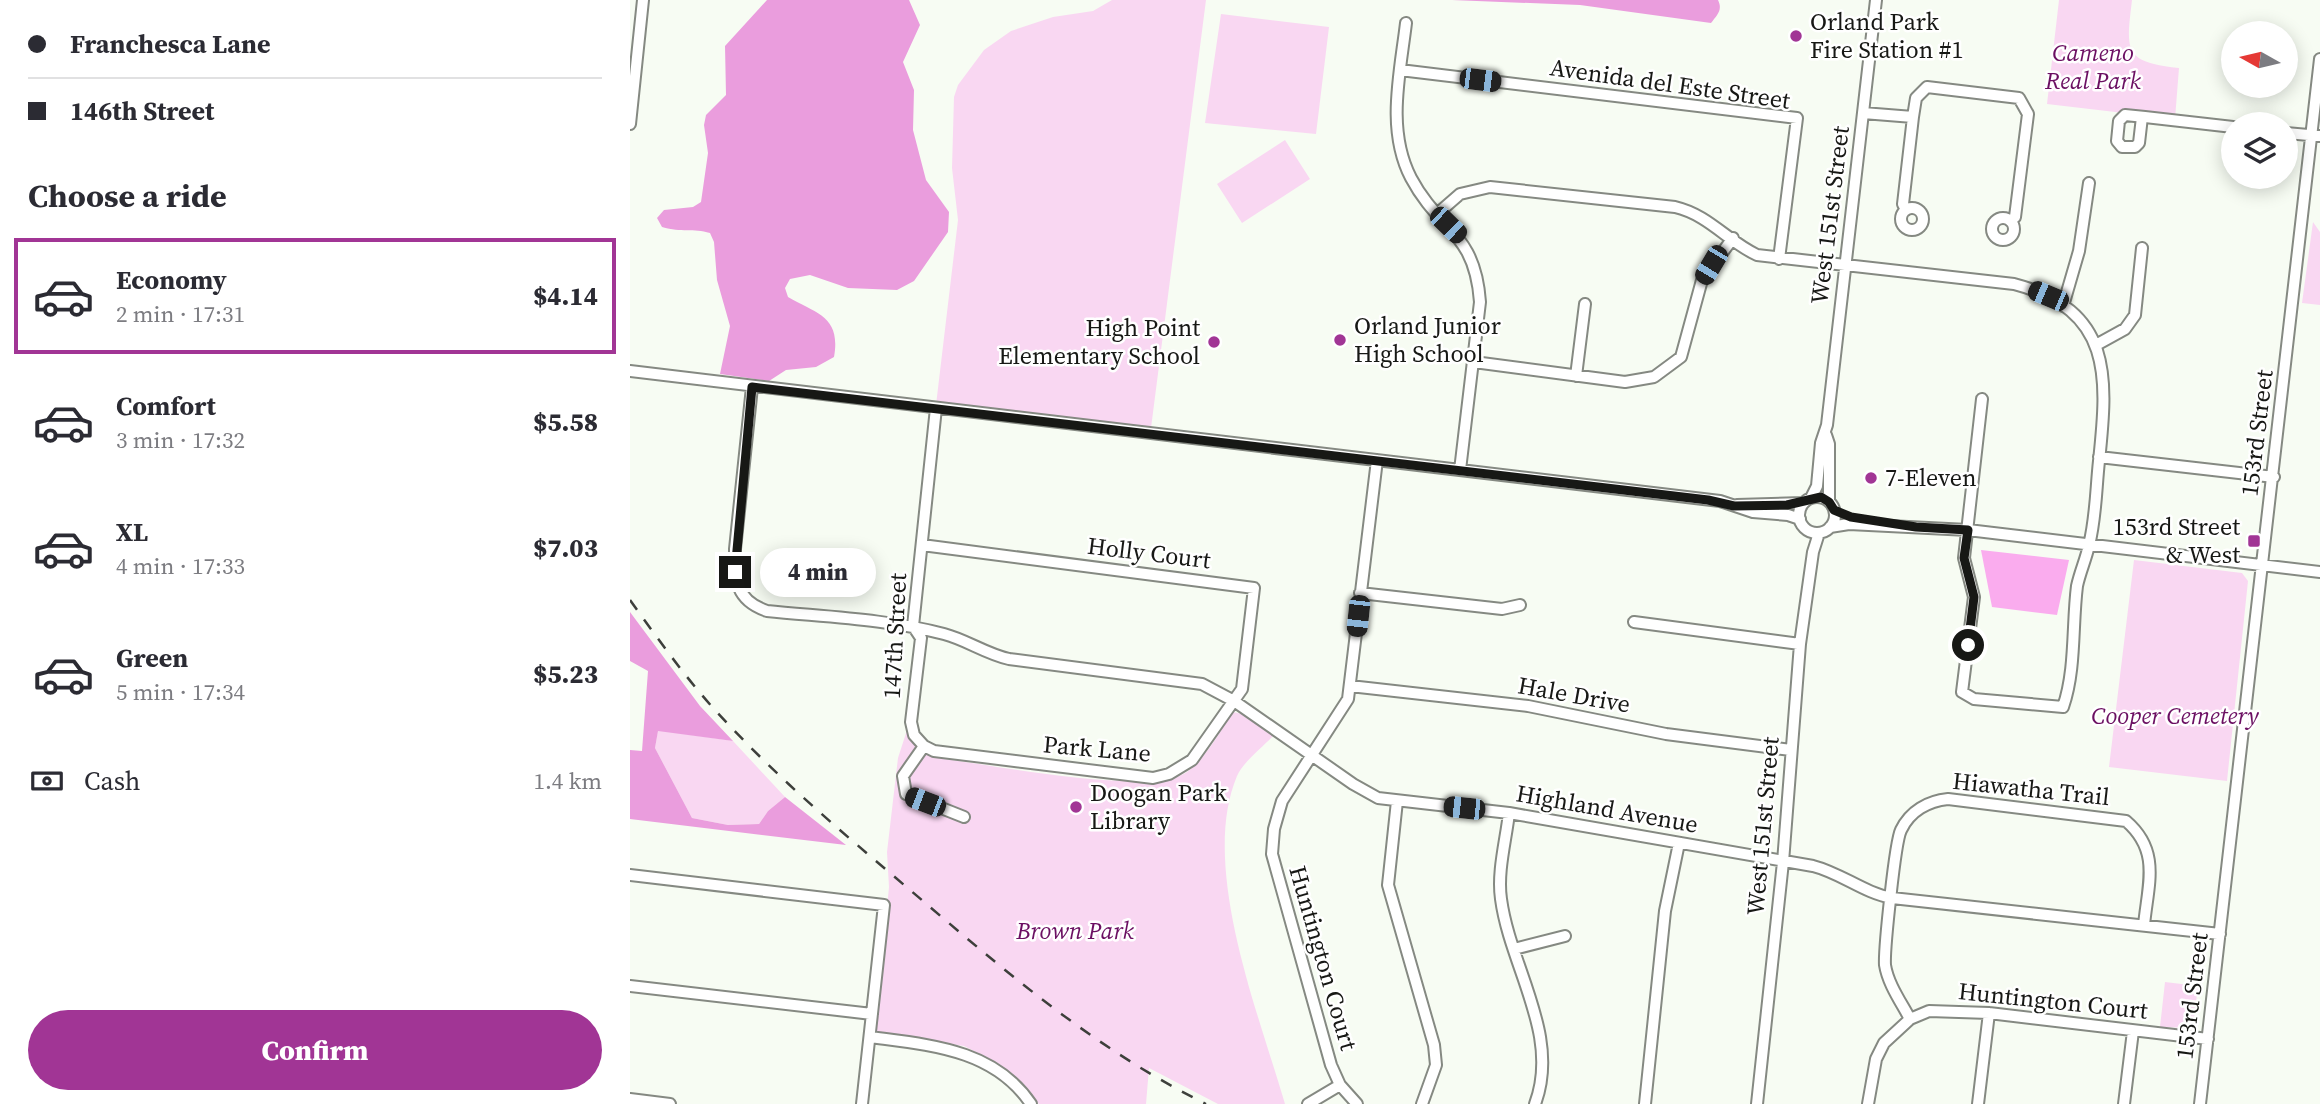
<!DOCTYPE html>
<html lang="en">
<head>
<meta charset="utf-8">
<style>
	body { margin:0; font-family:"Source Serif 4",serif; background:#f2f2f3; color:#2b2b33; height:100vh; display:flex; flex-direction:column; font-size:26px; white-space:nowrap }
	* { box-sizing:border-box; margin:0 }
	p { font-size:23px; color:#7c7c81 }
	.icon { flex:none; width:38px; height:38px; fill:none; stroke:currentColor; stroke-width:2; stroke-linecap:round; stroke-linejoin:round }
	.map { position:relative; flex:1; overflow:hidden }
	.panel { display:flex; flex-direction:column; background:#fff; width:630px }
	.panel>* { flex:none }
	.banner { display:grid; align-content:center; height:154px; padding:0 28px; background:#fff }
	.needle { width:46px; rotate:278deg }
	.tools { position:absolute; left:1591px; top:21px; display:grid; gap:14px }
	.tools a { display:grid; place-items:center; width:77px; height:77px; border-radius:50%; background:#fff; box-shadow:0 4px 18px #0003; font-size:35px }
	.end { position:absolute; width:32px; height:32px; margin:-16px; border:9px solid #171815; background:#fff; box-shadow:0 0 0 4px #fff }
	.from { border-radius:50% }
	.bubble { position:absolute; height:49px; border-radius:24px; background:#fff; box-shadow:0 4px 18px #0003; font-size:23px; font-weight:800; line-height:49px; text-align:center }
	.car { position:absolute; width:21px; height:42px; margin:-21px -10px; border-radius:9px; box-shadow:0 0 5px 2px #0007; background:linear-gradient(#222 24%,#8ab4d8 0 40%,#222 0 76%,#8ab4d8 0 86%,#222 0) }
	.banner b { display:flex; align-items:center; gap:24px; height:66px; font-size:26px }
	.banner b+b { border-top:2px solid #e1e1e2 }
	.banner i { width:18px; height:18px; background:#2b2b33 }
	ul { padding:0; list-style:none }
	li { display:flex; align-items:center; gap:21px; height:116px; margin:0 14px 10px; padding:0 14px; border:4px solid transparent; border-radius:0px }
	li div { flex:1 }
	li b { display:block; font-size:26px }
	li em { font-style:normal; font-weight:800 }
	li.selected { border-color:#a13595 }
	li>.icon { width:63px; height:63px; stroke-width:1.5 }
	h2 { padding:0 28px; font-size:32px; line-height:84px }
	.pay { display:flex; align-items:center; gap:18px; height:77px; padding:0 28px; font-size:26px }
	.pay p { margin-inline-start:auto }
	.primary-button { display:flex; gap:14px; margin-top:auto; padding:14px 28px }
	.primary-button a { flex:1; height:80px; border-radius:42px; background:#a13595; color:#fff; font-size:28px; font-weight:800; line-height:80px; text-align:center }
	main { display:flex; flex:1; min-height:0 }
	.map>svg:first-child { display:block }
</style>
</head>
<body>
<main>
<section class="panel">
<div class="banner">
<b><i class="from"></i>Franchesca Lane</b>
<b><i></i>146th Street</b>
</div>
<h2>Choose a ride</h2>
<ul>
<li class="selected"><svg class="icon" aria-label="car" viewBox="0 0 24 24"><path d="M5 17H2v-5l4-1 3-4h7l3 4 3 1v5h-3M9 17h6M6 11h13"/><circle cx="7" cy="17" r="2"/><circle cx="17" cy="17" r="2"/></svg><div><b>Economy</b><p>2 min · 17:31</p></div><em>$4.14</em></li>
<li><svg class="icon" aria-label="car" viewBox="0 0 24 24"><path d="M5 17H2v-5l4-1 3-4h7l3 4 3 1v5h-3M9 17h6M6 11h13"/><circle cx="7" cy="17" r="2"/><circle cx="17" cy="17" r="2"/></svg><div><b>Comfort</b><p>3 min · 17:32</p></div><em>$5.58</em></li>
<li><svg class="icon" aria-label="car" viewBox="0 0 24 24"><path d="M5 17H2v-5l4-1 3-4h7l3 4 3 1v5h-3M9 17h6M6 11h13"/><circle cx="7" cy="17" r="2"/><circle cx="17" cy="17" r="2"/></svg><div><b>XL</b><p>4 min · 17:33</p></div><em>$7.03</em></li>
<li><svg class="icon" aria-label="car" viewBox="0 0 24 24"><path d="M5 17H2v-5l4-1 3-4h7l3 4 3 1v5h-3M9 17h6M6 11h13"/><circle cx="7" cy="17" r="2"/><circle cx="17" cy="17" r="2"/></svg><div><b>Green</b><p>5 min · 17:34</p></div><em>$5.23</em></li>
</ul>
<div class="pay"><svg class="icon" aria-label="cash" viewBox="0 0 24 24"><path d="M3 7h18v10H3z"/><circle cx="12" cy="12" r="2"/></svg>Cash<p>1.4 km</p></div>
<div class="primary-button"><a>Confirm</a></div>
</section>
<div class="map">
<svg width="1690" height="1104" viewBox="0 0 1690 1104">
	<rect width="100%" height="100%" fill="#f7fcf3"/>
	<path fill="#f9d7f2" d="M482,0H576L521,428L306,405L328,220L322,168L324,97L328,85L354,50L381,31L423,17L463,11Z
		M1429,0H1502C1496,51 1493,62 1549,68L1545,119L1417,104Z
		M591,14L699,27L686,134L575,123Z
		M655,140L680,179L612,223L587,184Z
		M1683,222L1690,232V305L1672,303Z
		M1504,560L1612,573L1618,581L1597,781L1479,767Z
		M603,712L612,714L643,736C632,748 613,762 607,776C569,866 629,1014 655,1104H588L519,1068L516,1104H409L369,1064L334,1046L245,1033L259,887L257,852L268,758L277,730L286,747L308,758C357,764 522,797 557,772C576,758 590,731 603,712Z
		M28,730L103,741L155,797L138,811L129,824L98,825L62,818L25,748Z
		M1535,982L1568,986L1563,1028L1530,1027Z"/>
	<path fill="#ea9ddd" d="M137,0H279L290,25L273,62L284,90L283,130L296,180L319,212L318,232L284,281L267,290L218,288L180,275L160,279L155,288L158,297C188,314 211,317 204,357L186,367L156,370L139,381L90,374L100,326L87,280L84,242L80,233C63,228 52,233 32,227L27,218L34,210L63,207L71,202L78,153L74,125L76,115L96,95L95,46Z
		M822,0H1088C1093,10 1087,15 1081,23L950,5Z
		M0,612L70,706L103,741L28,731L25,748L62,818L98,825L129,824L138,811L155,797L216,845L0,819V750L12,751L18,671L0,661Z"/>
	<path fill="#faacee" d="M1351,550L1439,560L1427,615L1362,607Z"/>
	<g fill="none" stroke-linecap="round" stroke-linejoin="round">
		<defs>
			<path id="minor" d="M776,23C770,74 756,130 781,178C809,231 845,231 850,302L830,470
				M770,70L1167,118L1149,259
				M1233,113L1283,117L1286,98L1297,87L1389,98L1398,114L1385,217L1380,221
				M1512,117L1509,143L1505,147H1492L1487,141L1489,121L1495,115L1515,117L1603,127
				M0,124L13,0
				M1656,133L1690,136
				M1271 219a11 11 0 1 1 22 0a11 11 0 1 1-22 0Z
				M1276,210L1273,204L1283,117
				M807,214L830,194L860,187L1045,207C1079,215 1097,241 1127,255L1384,284C1483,310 1478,376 1469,461C1466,488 1466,518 1459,545C1456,559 1450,572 1447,586C1442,625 1446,670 1433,707L1344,699L1332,692L1344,597L1334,558L1352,399
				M1362 229a11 11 0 1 1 22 0a11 11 0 1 1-22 0Z
				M1433,306L1449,251L1459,183
				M1466,345L1495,329L1505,315L1512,248
				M844,362L995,382L1024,377L1051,357L1072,280L1103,238
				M0,371L1090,501L1123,512L1158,515L1170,519
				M946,376L955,304
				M122,387L105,549C105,580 105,600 137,611C196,617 257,619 314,634C337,640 356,654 379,659L572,684L604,701L723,784L748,798L879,813L1183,866C1211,873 1234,893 1262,898L1590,934
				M1196,435L1199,444V501
				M1469,457L1644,477
				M1169 515a18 18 0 1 1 36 0a18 18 0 1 1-36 0Z
				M1181,498L1187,486L1191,443L1197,425L1246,0
				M1107,505L1173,503
				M1200,527L1219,524L1338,530L1690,572
				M292,545L624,588L612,689L562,760L539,774L523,778L304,751L294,746L284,735L281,722L291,638L283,626L306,408
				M730,593L872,609L890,605
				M1004,622L1170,644
				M720,686L898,706L1036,734L1161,750
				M294,746L273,776L276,794L334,817
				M767,801L758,885L804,1045L806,1065L792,1104
				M879,813C876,840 867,872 871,899C880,967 931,1035 905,1104
				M0,875L254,905L232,1104
				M884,949L935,936
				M0,986L242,1014
				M1280,1019C1271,1002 1258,984 1255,965C1254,950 1265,842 1271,830C1280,811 1298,801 1318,799L1496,821C1531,851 1518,884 1514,925
				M240,1037C300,1045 364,1049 401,1104
				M0,1099L40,1104
				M678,1104L710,1085
				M727,1104L710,1085L701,1065L642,854L644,829L652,801L718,699L747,460
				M1015,1104L1035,911L1049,843
				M1127,1104L1153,862L1170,644L1183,552L1189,533
				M1238,1104L1246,1059L1254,1043L1280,1019L1299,1011L1359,1013L1578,1039
				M1348,1104L1359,1013
				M1494,1104L1503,1031
				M1570,1104L1690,59"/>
		</defs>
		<use href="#minor" stroke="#858982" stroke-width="14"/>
		<use href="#minor" stroke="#fff" stroke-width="10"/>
		<path stroke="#3d3f3b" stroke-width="2.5" stroke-dasharray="12 12" stroke-linecap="butt" d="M0,600C31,643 62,687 99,725C161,791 231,848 300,907C388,982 471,1052 576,1104"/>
	</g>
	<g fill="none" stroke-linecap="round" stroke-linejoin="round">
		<path stroke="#171815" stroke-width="9" d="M105,572L122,387L1078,500L1104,506L1157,505L1191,497L1199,502L1204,510L1221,517L1286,527L1338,530L1334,558L1344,597L1338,645"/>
	</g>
	<g fill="#a13595" stroke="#fff" stroke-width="2.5">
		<circle cx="1166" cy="36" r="7"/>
		<circle cx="710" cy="340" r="7"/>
		<circle cx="584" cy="342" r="7"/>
		<circle cx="1241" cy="478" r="7"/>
		<rect x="1617" y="534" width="14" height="14" rx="3.5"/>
		<circle cx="446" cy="807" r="7"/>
	</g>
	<g text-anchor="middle" stroke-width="5" stroke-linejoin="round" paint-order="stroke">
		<g font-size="24" fill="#171815" stroke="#fff" text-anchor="start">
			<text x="1180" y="30">Orland Park<tspan x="1180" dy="28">Fire Station #1</tspan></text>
			<text x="724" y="334">Orland Junior<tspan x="724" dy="28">High School</tspan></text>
			<text x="570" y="336" text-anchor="end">High Point<tspan x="570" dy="28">Elementary School</tspan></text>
			<text x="1255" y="486">7-Eleven</text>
			<text x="1610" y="535" text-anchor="end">153rd Street<tspan x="1610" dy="28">&amp; West</tspan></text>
			<text x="460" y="801">Doogan Park<tspan x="460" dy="28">Library</tspan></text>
		</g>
		<g font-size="24" font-style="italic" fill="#6b0f62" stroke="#fff">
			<text x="1463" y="61">Cameno<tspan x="1463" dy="28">Real Park</tspan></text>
			<text x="1545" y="724">Cooper Cemetery</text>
			<text x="445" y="939">Brown Park</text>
		</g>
		<g font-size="24" fill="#171815" stroke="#fff">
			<text transform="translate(1040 84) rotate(8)" y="8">Avenida del Este Street</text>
			<text transform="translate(1200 215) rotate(-83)" y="8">West 151st Street</text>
			<text transform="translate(1627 433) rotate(-83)" y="8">153rd Street</text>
			<text transform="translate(519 553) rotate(7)" y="8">Holly Court</text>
			<text transform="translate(265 636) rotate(-87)" y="8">147th Street</text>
			<text transform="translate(944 695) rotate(10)" y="8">Hale Drive</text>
			<text transform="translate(467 749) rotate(5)" y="8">Park Lane</text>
			<text transform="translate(1401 789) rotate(6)" y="8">Hiawatha Trail</text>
			<text transform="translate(977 809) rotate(10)" y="8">Highland Avenue</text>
			<text transform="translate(1133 826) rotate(-85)" y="8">West 151st Street</text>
			<text transform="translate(693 958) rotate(74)" y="8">Huntington Court</text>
			<text transform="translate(1562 996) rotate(-83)" y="8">153rd Street</text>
			<text transform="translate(1423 1001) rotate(6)" y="8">Huntington Court</text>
		</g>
	</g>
</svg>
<div class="tools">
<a><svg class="needle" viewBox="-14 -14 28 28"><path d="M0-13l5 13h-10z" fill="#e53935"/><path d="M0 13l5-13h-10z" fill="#7c7c81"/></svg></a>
<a><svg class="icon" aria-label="layers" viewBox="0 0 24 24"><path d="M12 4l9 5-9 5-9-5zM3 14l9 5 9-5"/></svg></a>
</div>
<i class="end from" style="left:1338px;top:645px"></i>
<i class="end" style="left:105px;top:572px"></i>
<div class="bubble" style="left:130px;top:548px;width:116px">4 min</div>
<i class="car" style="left:850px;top:80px;rotate:97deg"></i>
<i class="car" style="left:818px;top:225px;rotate:134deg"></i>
<i class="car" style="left:1081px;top:265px;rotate:211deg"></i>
<i class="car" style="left:1418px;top:296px;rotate:293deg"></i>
<i class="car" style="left:728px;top:616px;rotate:186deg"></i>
<i class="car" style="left:295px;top:802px;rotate:291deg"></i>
<i class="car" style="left:834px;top:808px;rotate:276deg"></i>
</div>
</main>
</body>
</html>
